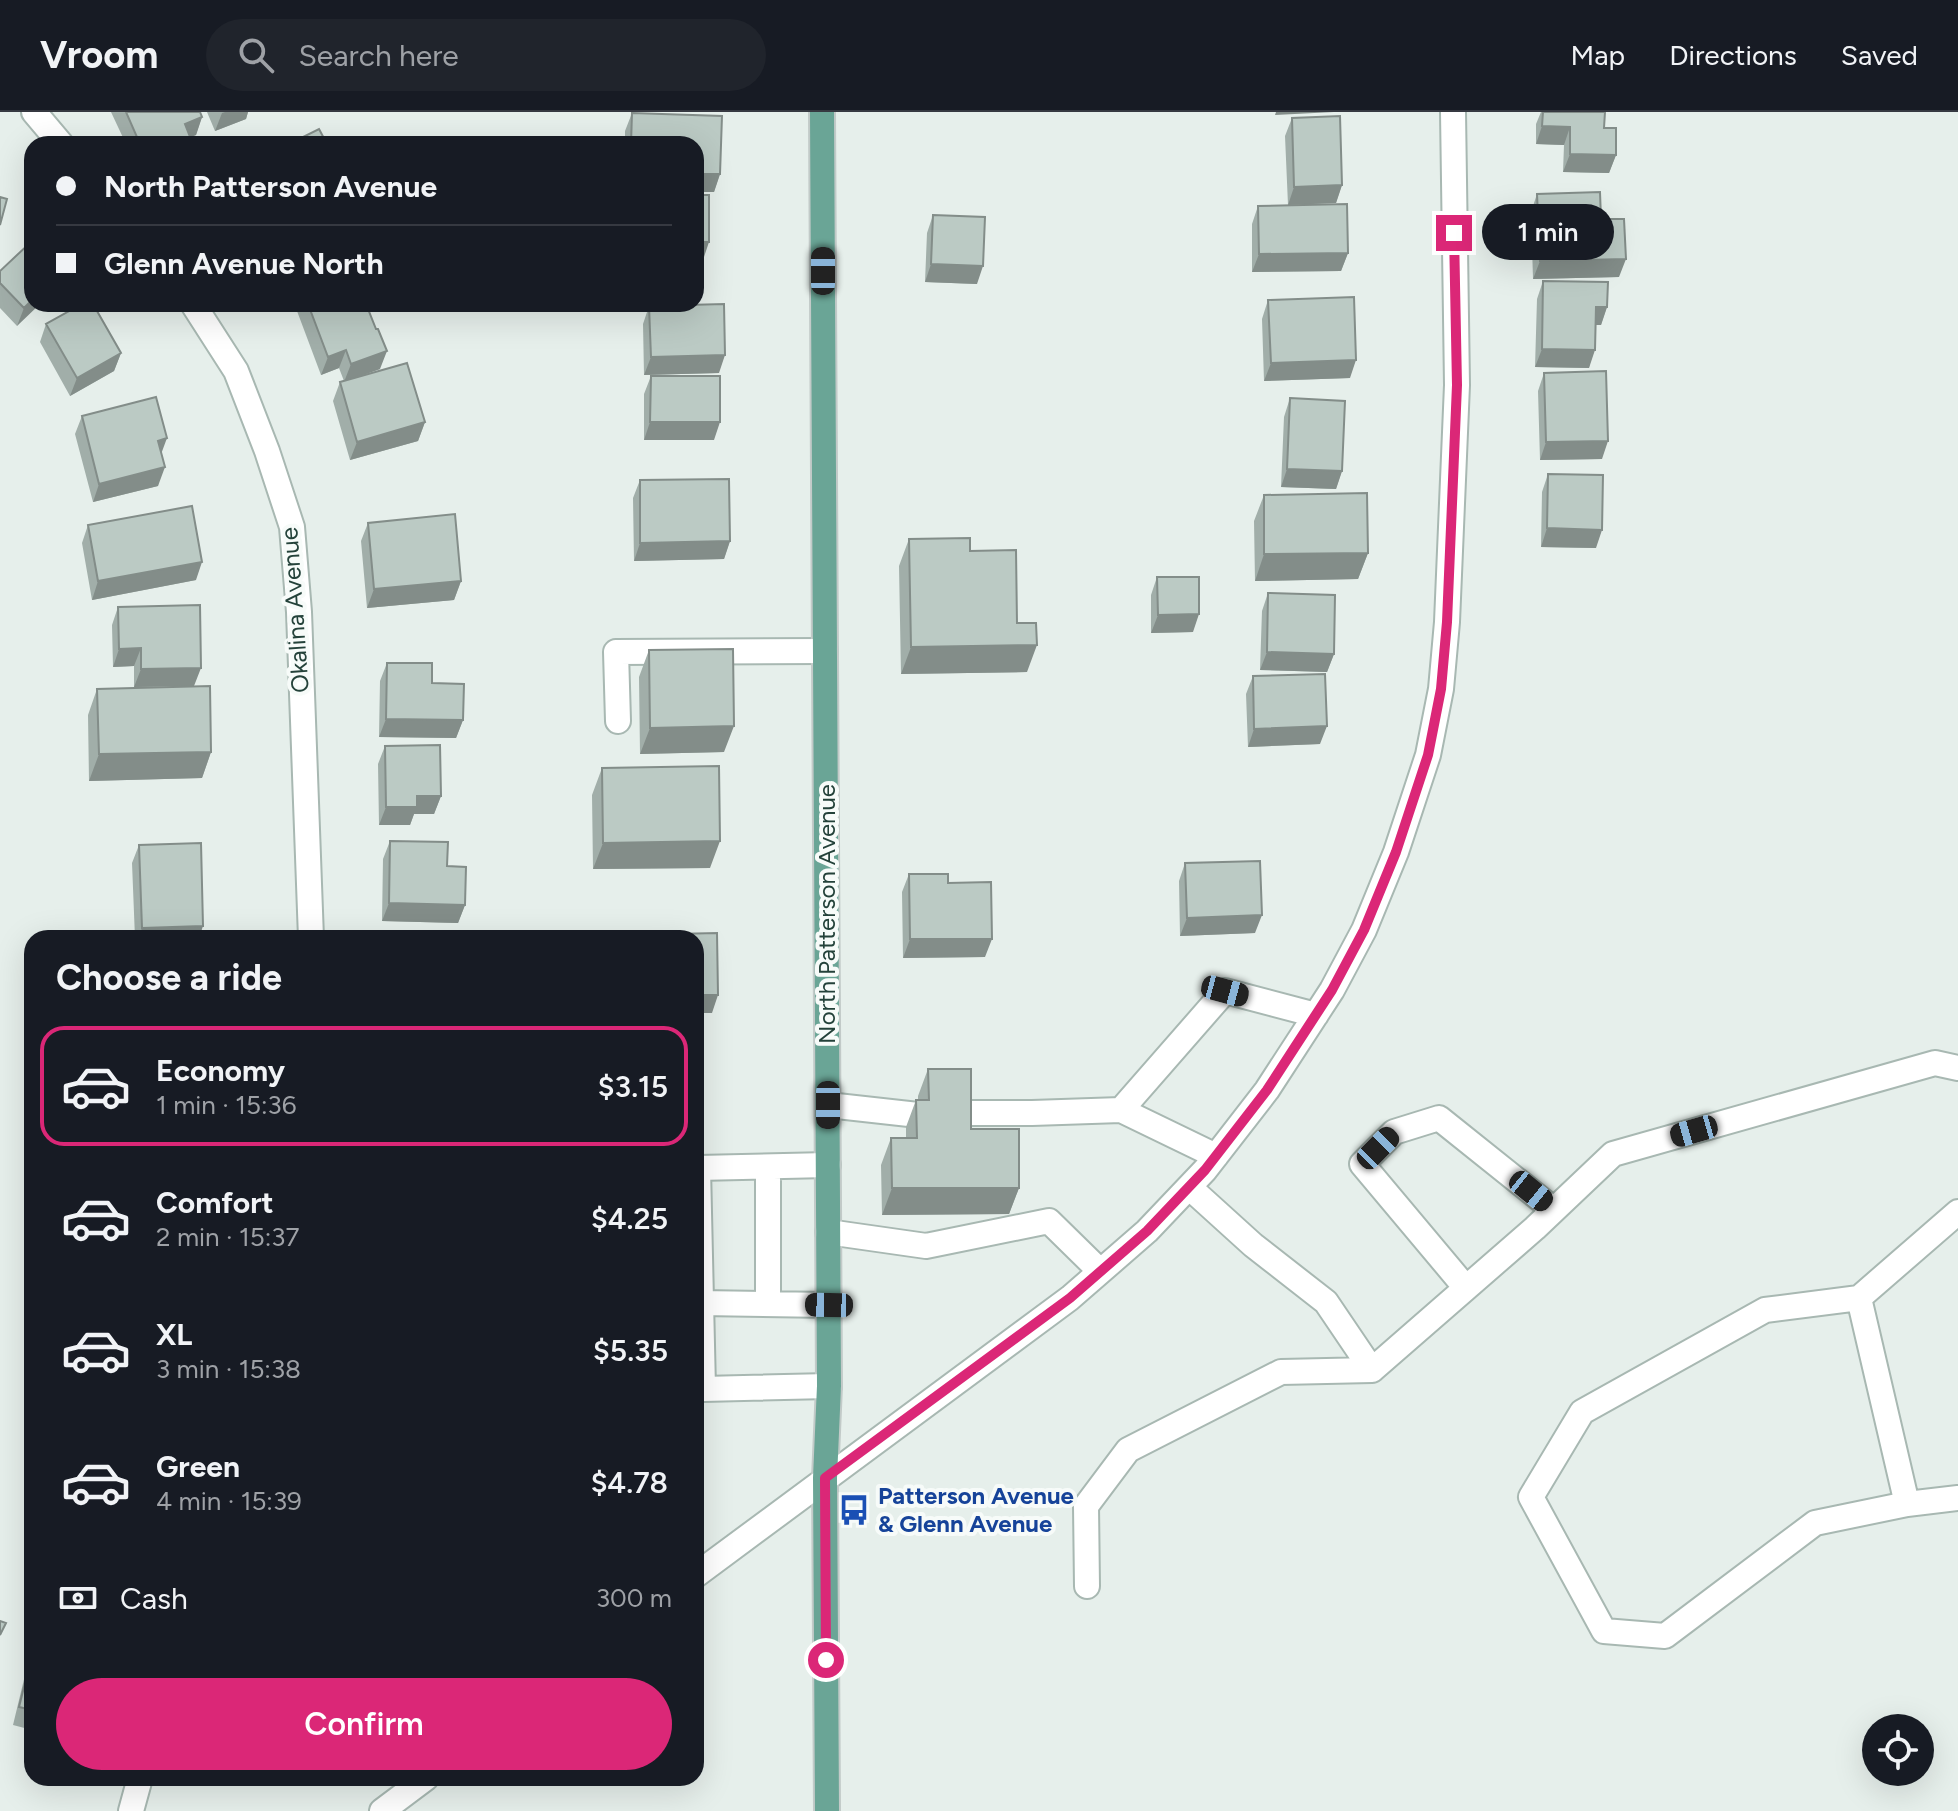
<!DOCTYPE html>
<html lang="en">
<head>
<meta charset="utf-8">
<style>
	body { margin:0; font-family:Figtree,sans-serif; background:#20242c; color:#f1f3f6; height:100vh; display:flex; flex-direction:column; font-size:30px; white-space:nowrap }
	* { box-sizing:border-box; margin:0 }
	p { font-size:26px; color:#9ea1a6 }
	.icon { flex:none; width:44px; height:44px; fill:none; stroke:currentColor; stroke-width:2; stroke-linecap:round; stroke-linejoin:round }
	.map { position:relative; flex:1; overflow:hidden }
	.panel { position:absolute; left:24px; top:818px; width:680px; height:856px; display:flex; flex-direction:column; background:#171b24; border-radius:24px; box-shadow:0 8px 32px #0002 }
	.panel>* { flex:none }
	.guide { position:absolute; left:24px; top:24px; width:680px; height:176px; border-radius:24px; box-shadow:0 8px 32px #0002; display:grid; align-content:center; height:176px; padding:0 32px; background:#171b24 }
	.controls { position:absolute; left:1862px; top:1602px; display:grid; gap:16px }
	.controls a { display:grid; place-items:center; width:72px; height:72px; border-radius:50%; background:#171b24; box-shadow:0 8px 32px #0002; font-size:40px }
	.end { position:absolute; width:36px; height:36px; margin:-18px; border:10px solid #db2777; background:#fff; box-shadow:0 0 0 4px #fff }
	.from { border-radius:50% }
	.bubble { position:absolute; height:56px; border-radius:28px; background:#171b24; box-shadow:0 8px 32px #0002; font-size:26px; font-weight:600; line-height:56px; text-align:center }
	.car { position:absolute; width:24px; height:48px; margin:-24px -12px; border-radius:10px; box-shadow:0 0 6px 2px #0007; background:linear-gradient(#222 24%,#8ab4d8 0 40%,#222 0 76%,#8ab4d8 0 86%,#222 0) }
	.guide b { display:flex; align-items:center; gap:28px; height:76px; font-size:30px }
	.guide b+b { border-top:2px solid #363941 }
	.guide i { width:20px; height:20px; background:#f1f3f6 }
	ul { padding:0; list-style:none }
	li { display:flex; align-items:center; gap:24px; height:120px; margin:0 16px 12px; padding:0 16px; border:4px solid transparent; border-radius:24px }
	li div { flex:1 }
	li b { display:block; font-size:30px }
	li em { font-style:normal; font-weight:600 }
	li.on { border-color:#db2777 }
	li>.icon { width:72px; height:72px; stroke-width:1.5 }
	h2 { padding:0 32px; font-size:36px; line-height:96px }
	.pay { display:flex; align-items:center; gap:20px; height:88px; padding:0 32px; font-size:30px }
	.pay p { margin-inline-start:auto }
	.button { display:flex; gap:16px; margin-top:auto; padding:16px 32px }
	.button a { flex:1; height:92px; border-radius:48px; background:#db2777; color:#fff; font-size:32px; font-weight:600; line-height:92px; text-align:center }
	header { display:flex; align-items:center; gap:48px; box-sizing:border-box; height:112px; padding:0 40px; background:#171b24; border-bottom:2px solid #363941 }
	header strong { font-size:38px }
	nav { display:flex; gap:44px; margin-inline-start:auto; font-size:28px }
	.search { width:560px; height:72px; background:#20242c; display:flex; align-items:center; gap:20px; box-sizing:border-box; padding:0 28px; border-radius:44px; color:#9ea1a6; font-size:30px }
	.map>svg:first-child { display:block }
</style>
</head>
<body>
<header>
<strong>Vroom</strong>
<div class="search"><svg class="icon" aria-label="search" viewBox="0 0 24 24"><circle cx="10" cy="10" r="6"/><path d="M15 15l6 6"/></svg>Search here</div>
<nav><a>Map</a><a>Directions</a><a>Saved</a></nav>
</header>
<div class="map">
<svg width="1958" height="1699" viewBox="0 0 1958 1699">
	<rect width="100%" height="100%" fill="#e6efeb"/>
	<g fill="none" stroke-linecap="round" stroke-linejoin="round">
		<defs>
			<path id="minor" d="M34,0L61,32
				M193,192L236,259L267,339L292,415L299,500L311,826
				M618,609L616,540L825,539
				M828,993L918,1003
				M961,1001H1032L1121,998
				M1216,1044L1121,998L1225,879L1316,903
				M828,1053L698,1056L703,1277L829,1274
				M768,1055V1192
				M1189,1075L1253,1133L1326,1190L1372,1258
				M1958,1100L1859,1186L1765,1198L1582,1300L1531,1385L1604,1519L1665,1524L1815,1411L1907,1392L1958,1386
				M828,1120L926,1134L1049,1109L1100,1159
				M1466,1176L1362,1052L1394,1020L1439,1006L1554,1098
				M1859,1186L1907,1392
				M701,1191L829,1193
				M696,1463L1070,1186L1147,1119L1205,1058L1267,978L1332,878L1364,818L1396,740L1428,643L1441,577L1447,510L1457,273L1453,0
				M1087,1474L1086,1394L1128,1338L1281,1260L1372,1258L1535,1116L1613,1042L1935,951L1958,956
				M131,1699L140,1666
				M382,1699L426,1666"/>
			<path id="major" d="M822,0L829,1274L825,1366L827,1699"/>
		</defs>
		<use href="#minor" stroke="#a8b8b2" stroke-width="28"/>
		<use href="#major" stroke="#c2cac8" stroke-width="28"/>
		<use href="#minor" stroke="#fff" stroke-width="24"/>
		<use href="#major" stroke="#6aa596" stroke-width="24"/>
	</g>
	<path fill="#a1aea9" d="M111,0H200L202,5L196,23L190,25L191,32H126Z
		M207,0H248L246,7L215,19Z
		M1541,0H1605L1604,16L1616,43L1609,61L1563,60L1564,33L1536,32V12Z
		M632,1L722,4L720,62L714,80H696V32H625V19Z
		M1292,6L1342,73L1336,91L1288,93L1285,24Z
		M1537,82L1601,107L1619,165L1533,167L1531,100Z
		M1258,94L1348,141L1341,159L1252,160V112Z
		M933,103L977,172L925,170L927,121Z
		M0,159L32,192L17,214L0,196Z
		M1543,169L1607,195L1601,213H1596L1589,256L1535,255L1537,187Z
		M1268,188L1350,266L1264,269L1262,207Z
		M300,192H366L380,257L357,265L425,310L418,329L350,348L333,289L340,270L344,269L339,256L321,263L297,199Z
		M649,194L719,261L644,263L643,212Z
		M46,212L121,241L114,259L70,284L40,230Z
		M1544,261L1602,347L1540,348L1538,279Z
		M651,264L714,328H644V282Z
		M1290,286L1342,359L1336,377L1281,375L1284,305Z
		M82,304L161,342L158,374L93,390L75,322Z
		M1548,362L1596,436L1541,435L1542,380Z
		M640,368L730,429L724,447L634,449L633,386Z
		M1264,383L1368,441L1358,467L1255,469L1254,409Z
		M368,411L461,469L454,488L367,496L361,429Z
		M88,413L196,468L92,488L82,431Z
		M909,427L970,439L1017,511L1027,560L901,562L899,454Z
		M1157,465L1193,520L1151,521V483Z
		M1268,481L1334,542L1327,560L1260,558L1262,499Z
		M118,495L194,574L134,575V554L113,555L112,513Z
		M649,538L724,640L640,642L639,565Z
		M387,551L432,571L463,608L456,626L379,625L380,569Z
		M1253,564L1320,632L1248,635L1246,582Z
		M97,577L211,640L202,666L89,669L88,603Z
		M385,634L441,684L434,702H414L410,713H379L378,652Z
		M602,656L710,756L593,757L592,683Z
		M390,729L447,754L465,793L458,811L382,809L383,747Z
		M139,733L199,826H135L132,751Z
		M1185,751L1255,821L1180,824L1179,769Z
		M909,762L948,771L985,845L903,846L902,780Z
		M928,957L971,1017L1019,1076L1009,1102L882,1103L881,1053L891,1026H906V1015L916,988H918V984Z
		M32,1534V1618L13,1613Z"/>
	<path fill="#838d89" d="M225,0H248L246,7L215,19L222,1Z
		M1276,0H1334L1275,3Z
		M202,5L196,23L178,30L185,12Z
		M1542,14L1570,15L1564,33L1536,32Z
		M1570,42L1616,43L1609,61L1563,60Z
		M696,62H720L714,80H696Z
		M1342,73L1336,91L1288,93L1294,75Z
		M696,130H709L703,148H696Z
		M1348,141L1341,159L1252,160L1259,142Z
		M1626,147L1619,165L1533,167L1540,149Z
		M931,152L983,154L977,172L925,170Z
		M32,188V192H40L17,214L24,196Z
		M1596,195H1607L1601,213H1590Z
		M1542,237L1595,238L1589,256L1535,255Z
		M346,238L339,256L321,263L328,245Z
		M387,239L380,257L344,270L351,252Z
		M121,241L114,259L70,284L77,266Z
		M725,243L719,261L644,263L651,245Z
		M1356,248L1350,266L1264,269L1271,251Z
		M425,310L418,329L350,348L357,330Z
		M650,310H720L714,328H644Z
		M167,326L160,345L158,329Z
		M1608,329L1602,347L1540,348L1546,330Z
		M165,355L158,374L93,390L99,372Z
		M1287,357L1342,359L1336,377L1281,375Z
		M1547,416L1602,418L1596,436L1541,435Z
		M730,429L724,447L634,449L640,431Z
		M1368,441L1358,467L1255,469L1264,442Z
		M202,450L196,468L92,488L98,469Z
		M461,469L454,488L367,496L374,477Z
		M1199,502L1193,520L1151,521L1158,503Z
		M1037,533L1027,560L901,562L911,535Z
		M141,536L134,554L113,555L119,537Z
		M1267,540L1334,542L1327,560L1260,558Z
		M201,556L194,574L134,575L141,557Z
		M386,607L463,608L456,626L379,625Z
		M734,614L724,640L640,642L650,616Z
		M1327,614L1320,632L1248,635L1254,617Z
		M211,640L202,666L89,669L99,642Z
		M417,684H441L434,702H414L410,713H379L386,695Z
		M720,729L710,756L593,757L603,731Z
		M389,791L465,793L458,811L382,809Z
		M1262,803L1255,821L1180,824L1187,806Z
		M203,814L199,826H138L142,816Z
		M910,827H992L985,845L903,846Z
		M696,883H718L712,901H696Z
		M892,1076H1019L1009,1102L882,1103Z"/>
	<path fill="#bbcac4" stroke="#838d89" stroke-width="2" d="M126,0H200L202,5L185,12L192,30L187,32H140Z
		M1543,0H1605L1604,16H1616V43L1570,42V15L1542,14Z
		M632,1L722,4L720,62H696V32H631Z
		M1340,4L1342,73L1294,75L1292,6Z
		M319,17L327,32H289Z
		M1600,80L1601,107H1624L1626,147L1540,149L1537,82Z
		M696,83H709V130H696Z
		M0,85L7,87L0,113Z
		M1347,92L1348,141L1259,142L1258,94Z
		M933,103L985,105L983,154L931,152Z
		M32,129V188L24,196L0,171V159Z
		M1543,169L1608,170L1607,195H1596L1595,238L1542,237Z
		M1354,185L1356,248L1271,251L1268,188Z
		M82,192H93L121,241L77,266L46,212Z
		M308,192H366L376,217H378L387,239L351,252L346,238L328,245Z
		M724,192L725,243L651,245L649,194Z
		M407,251L425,310L357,330L340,270Z
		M1606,259L1608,329L1546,330L1544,261Z
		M651,264H720V310H650Z
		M156,285L167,326L158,329L165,355L99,372L82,304Z
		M1290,286L1345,289L1342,359L1287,357Z
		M1548,362L1603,363L1602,418L1547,416Z
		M729,367L730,429L640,431V368Z
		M1367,381L1368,441L1264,442V383Z
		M192,394L202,450L98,469L88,413Z
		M455,402L461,469L374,477L368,411Z
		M970,426V439L1016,438L1017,511H1036L1037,533L911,535L909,427Z
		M1157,465H1199V502L1158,503Z
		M1268,481L1335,483L1334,542L1267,540Z
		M200,493L201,556L141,557V536L119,537L118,495Z
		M733,537L734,614L650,616L649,538Z
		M387,551H432V571L464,572L463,608L386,607Z
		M1325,562L1327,614L1254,617L1253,564Z
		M210,574L211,640L99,642L97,577Z
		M440,633L441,684H417V695H386L385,634Z
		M719,654L720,729L603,731L602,656Z
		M390,729L448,730L447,754L466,755L465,793L389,791Z
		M201,731L203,814L142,816L139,733Z
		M1260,749L1262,803L1187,806L1185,751Z
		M909,762H948V771L991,770L992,827H910Z
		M717,821L718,883H696V826H630V823Z
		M928,957H971V1017H1019V1076H892L891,1026H917L916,988H929Z
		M0,1509L6,1511L0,1523Z
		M32,1543V1598L19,1595Z"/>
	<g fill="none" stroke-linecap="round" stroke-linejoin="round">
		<path stroke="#db2777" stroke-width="10" d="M826,1548L825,1366L1070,1186L1147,1119L1205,1058L1267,978L1332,878L1364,818L1396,740L1428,643L1441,577L1447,510L1457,273L1454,121"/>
	</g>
	<defs>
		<symbol id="bus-bare" viewBox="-9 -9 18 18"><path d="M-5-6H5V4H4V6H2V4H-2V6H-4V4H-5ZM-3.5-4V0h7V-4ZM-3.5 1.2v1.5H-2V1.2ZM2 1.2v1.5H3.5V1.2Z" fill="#1a4fb4" stroke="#f7fbf9" stroke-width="2.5" paint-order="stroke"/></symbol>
	</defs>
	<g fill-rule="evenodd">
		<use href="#bus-bare" x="832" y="1376" width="44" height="44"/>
	</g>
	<g text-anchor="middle" stroke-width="8" stroke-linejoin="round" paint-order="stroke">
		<g font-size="24" fill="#24423a" stroke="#f7fbf9">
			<text transform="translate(295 498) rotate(-94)" y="8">Okalina Avenue</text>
			<text transform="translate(827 802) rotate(-90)" y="8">North Patterson Avenue</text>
		</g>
		<g font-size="24" font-weight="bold" fill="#164399" stroke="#f7fbf9" text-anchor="start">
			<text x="878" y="1392">Patterson Avenue<tspan x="878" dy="28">&amp; Glenn Avenue</tspan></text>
		</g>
	</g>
</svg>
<div class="controls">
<a><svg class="icon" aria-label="locate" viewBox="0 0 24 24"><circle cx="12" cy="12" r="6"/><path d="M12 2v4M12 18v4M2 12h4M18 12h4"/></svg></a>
</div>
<i class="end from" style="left:826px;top:1548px"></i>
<i class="end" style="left:1454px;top:121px"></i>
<div class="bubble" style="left:1482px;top:92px;width:132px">1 min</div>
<i class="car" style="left:823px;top:159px;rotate:0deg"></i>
<i class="car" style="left:1225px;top:879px;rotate:105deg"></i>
<i class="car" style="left:828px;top:993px;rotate:180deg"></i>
<i class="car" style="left:1694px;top:1019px;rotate:254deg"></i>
<i class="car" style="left:1378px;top:1036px;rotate:45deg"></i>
<i class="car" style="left:1531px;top:1079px;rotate:129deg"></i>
<i class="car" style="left:829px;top:1193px;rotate:271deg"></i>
<div class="guide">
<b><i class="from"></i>North Patterson Avenue</b>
<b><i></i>Glenn Avenue North</b>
</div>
<section class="panel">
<h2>Choose a ride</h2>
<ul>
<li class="on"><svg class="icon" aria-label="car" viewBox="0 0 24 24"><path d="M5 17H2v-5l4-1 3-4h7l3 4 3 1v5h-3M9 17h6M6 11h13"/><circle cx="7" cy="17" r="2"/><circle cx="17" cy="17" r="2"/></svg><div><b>Economy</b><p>1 min · 15:36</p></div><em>$3.15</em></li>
<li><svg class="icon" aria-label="car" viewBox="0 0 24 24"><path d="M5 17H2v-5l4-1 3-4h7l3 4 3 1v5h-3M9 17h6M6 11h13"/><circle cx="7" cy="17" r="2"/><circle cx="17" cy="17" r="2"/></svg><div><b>Comfort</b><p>2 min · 15:37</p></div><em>$4.25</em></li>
<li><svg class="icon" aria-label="car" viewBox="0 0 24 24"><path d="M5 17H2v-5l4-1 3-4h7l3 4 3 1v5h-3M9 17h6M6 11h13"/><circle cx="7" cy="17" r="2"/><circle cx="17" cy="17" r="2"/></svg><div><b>XL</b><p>3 min · 15:38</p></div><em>$5.35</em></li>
<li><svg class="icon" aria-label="car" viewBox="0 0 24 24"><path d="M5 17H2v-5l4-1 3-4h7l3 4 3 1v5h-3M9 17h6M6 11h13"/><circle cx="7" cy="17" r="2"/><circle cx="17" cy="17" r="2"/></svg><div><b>Green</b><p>4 min · 15:39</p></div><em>$4.78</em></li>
</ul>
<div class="pay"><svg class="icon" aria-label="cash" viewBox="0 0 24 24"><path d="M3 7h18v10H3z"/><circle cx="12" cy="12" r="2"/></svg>Cash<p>300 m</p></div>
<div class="button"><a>Confirm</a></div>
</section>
</div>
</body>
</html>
